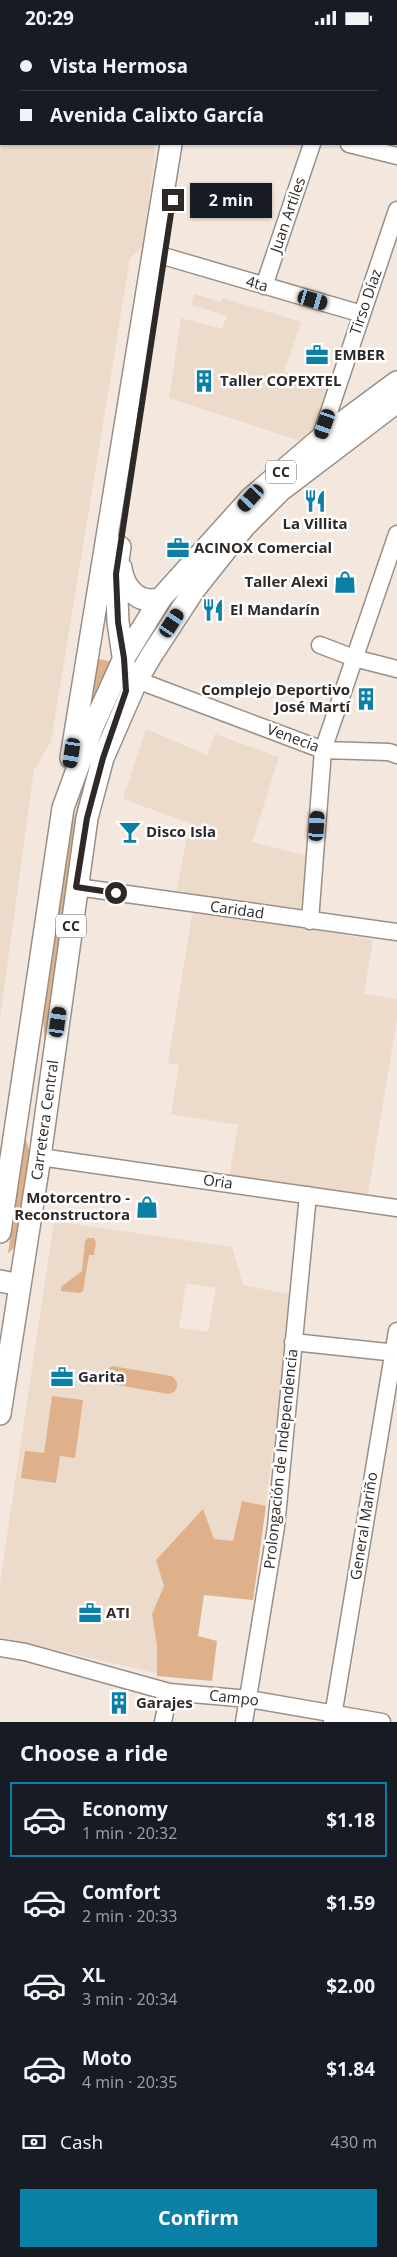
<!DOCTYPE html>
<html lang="en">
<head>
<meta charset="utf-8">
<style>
	body { margin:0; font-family:"Open Sans",sans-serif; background:#20242c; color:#f1f3f6; height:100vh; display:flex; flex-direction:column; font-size:19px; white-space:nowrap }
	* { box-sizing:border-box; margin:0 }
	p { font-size:16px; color:#9ea1a6 }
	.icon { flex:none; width:28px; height:28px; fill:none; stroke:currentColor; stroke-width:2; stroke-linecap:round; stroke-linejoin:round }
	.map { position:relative; height:1687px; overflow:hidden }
	.sheet { display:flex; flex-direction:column; background:#171b24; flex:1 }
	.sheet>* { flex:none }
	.banner { position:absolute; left:0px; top:0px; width:398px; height:110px; box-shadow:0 1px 4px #0004; display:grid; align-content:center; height:110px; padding:0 20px; background:#171b24 }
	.end { position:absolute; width:22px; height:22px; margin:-11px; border:6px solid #2e2926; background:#fff; box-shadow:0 0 0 2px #fff }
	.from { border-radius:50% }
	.bubble { position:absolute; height:35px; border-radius:0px; background:#171b24; box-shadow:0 1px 4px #0004; font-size:16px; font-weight:700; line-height:35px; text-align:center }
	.car { position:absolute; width:15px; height:30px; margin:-15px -8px; border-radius:6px; box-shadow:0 0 4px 1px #0007; background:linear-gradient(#222 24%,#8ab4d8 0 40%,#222 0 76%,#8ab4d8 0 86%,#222 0) }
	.banner b { display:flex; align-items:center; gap:18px; height:48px; font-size:19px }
	.banner b+b { border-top:1px solid #363941 }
	.banner i { width:12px; height:12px; background:#f1f3f6 }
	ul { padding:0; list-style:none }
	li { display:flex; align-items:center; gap:15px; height:75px; margin:0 10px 8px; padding:0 10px; border:2px solid transparent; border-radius:0px }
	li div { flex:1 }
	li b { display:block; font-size:19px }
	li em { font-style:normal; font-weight:700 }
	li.active { border-color:#0b80a7 }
	li>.icon { width:45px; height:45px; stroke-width:1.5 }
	h2 { padding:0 20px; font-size:22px; line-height:60px }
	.pay { display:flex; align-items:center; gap:12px; height:55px; padding:0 20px; font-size:19px }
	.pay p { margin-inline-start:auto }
	.action { display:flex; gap:10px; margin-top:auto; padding:10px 20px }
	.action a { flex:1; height:58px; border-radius:0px; background:#0b80a7; color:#fff; font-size:20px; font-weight:700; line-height:58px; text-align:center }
	.status { display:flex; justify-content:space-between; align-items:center; height:35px; padding:0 25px; background:#171b24; direction:ltr }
	.status svg { height:14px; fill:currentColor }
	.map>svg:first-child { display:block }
</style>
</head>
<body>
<div class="status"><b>20:29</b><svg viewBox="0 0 49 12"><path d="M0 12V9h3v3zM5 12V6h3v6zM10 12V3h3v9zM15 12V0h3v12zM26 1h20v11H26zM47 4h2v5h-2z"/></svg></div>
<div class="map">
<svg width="397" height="1687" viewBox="0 0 397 1687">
	<rect width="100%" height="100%" fill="#f4e7de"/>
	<path fill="#ecdacb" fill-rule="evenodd" d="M0,0H173L1,1V109H156L143,211L130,223L51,707L34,735L0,984Z
		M194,259L221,267L223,263L301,287L284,337L332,354L321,387L300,406L169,363L181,283L222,294L227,281L191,270Z
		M146,694L207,720L215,699L279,722L252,807L308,821L300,876L176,859L190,788L123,764Z
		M193,874L373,905L364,959L397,964V984L367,1165L229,1142L238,1090L171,1079L179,1030L168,1028Z
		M54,1186L232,1212L243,1250L293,1260L253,1565L184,1554L168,1641L0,1602V1548ZM186,1248L216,1253L208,1297L179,1293Z"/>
	<path fill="#deb18b" d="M93,623L114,627L81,699Z
		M120,655L83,768L45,1010L42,966L61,832L83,749Z
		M24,1097L32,1126L22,1203L8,1219Z
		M88,1203H94L96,1207L94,1220H89L83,1256L80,1258L61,1256V1252L82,1236L85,1206Z
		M112,1331L171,1341C178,1345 179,1351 174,1357L168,1359L112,1349C104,1344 104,1336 112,1331Z
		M52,1361L83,1365L75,1423L60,1421L56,1448L21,1443L25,1416L44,1418Z
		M242,1466L266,1471L253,1565L204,1560L198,1601L217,1606L212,1646L157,1641V1610L152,1579L164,1551L156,1525L203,1474L214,1504L233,1506Z"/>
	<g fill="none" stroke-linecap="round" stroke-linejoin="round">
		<defs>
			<path id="minor" d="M348,1V0
				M349,109L397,121
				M153,218L362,279
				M264,251L312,109
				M320,404L397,175
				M320,610L354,623L397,634
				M137,645L323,715L389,717L397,720
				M77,852L397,897
				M310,886L323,715L397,499
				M40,1122L397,1173
				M293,1307L387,1317L397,1314
				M0,1613L25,1617L169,1657L249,1664L382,1687
				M163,1687L169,1657
				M244,1687L276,1492L308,1160
				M332,1687L397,1296"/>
			<path id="major" d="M188,1V0
				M120,512L116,539L118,587L124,628
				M121,533C124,553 139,571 161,563
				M71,723L171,109
				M0,1197L63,773L93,691L124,623L161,563L251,463L320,404L397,347
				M0,1246L20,1250
				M0,1379L40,1122L87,783L103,723L137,645L151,621L194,555L244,492L280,456L397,367"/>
		</defs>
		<use href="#minor" stroke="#9a8f86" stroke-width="19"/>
		<use href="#major" stroke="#9a8f86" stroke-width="24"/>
		<use href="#minor" stroke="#fff" stroke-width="16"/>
		<use href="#major" stroke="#fff" stroke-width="21"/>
	</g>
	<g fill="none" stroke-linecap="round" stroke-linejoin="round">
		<path stroke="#2e2926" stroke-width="6" d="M116,858L76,852L87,783L103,723L126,656L124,623L118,587L116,539L173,165"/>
	</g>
	<defs>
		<symbol id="office-bare" viewBox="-9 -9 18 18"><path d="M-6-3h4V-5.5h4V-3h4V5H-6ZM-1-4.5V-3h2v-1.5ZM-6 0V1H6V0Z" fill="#0b80a7" stroke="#fff" stroke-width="2.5" paint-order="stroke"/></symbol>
		<symbol id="building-bare" viewBox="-9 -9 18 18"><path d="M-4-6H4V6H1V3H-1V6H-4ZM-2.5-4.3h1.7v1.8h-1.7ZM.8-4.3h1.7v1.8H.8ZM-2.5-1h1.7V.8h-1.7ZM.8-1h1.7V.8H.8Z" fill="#0b80a7" stroke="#fff" stroke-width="2.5" paint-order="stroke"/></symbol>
		<symbol id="restaurant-bare" viewBox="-9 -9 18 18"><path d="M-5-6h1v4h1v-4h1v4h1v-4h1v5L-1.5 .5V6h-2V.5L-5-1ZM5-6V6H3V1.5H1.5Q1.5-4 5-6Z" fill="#0b80a7" stroke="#fff" stroke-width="2.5" paint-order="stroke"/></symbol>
		<symbol id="shop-bare" viewBox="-9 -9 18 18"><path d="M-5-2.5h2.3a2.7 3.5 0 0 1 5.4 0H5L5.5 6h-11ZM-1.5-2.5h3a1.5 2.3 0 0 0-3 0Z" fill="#0b80a7" stroke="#fff" stroke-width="2.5" paint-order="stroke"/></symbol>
		<symbol id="bar-bare" viewBox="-9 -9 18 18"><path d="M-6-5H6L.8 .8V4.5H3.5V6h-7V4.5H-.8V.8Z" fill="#0b80a7" stroke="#fff" stroke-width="2.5" paint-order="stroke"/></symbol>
	</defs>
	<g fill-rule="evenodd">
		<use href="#office-bare" x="301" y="304" width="32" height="32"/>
		<use href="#building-bare" x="188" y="330" width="32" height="32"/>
		<use href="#restaurant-bare" x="299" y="450" width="32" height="32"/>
		<use href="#office-bare" x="162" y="497" width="32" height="32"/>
		<use href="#shop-bare" x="329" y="531" width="32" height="32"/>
		<use href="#restaurant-bare" x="197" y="559" width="32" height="32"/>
		<use href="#building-bare" x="350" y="648" width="32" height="32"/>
		<use href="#bar-bare" x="114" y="781" width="32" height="32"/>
		<use href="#shop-bare" x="131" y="1156" width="32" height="32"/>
		<use href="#office-bare" x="46" y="1326" width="32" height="32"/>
		<use href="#office-bare" x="74" y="1562" width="32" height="32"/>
		<use href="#building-bare" x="103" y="1652" width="32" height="32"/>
	</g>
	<g text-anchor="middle" stroke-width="5" stroke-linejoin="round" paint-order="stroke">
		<g fill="#fff" stroke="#6d6967" stroke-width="1">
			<rect x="266" y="425.5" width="30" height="23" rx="4"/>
			<rect x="56" y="879.5" width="30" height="23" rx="4"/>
		</g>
		<g font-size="14" font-weight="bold" fill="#2e2926">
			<text x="281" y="442">CC</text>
			<text x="71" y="896">CC</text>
		</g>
		<g font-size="15" fill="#2e2926" stroke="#fff">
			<text transform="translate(288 180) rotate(-71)" y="5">Juan Artiles</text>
			<text transform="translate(257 249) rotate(16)" y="5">4ta</text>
			<text transform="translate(366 267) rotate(-71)" y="5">Tirso Díaz</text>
			<text transform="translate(293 703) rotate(20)" y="5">Venecia</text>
			<text transform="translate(237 875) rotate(8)" y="5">Caridad</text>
			<text transform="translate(45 1085) rotate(-82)" y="5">Carretera Central</text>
			<text transform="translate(218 1147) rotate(8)" y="5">Oria</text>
			<text transform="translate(281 1424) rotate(-84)" y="5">Prolongación de Independencia</text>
			<text transform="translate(364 1491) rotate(-81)" y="5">General Mariño</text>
			<text transform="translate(234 1663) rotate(6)" y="5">Campo</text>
		</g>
		<g font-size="15" font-weight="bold" fill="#2e2926" stroke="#fff" text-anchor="start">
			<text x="334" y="325">EMBER</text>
			<text x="220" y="351">Taller COPEXTEL</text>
			<text x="315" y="494" text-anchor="middle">La Villita</text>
			<text x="194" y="518">ACINOX Comercial</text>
			<text x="328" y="552" text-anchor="end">Taller Alexi</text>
			<text x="230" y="580">El Mandarín</text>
			<text x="350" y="660" text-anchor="end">Complejo Deportivo<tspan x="350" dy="17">José Martí</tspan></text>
			<text x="146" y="802">Disco Isla</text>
			<text x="130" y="1168" text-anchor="end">Motorcentro -<tspan x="130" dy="17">Reconstructora</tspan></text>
			<text x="78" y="1347">Garita</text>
			<text x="106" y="1583">ATI</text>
			<text x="136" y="1673">Garajes</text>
		</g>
	</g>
</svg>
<i class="end from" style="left:116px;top:858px"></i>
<i class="end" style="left:173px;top:165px"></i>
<div class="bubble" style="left:190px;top:148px;width:82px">2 min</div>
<i class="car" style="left:313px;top:265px;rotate:106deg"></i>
<i class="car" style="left:325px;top:389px;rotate:199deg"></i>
<i class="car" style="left:251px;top:463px;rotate:222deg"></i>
<i class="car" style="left:172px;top:588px;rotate:33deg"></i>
<i class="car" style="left:72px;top:718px;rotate:189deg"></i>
<i class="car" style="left:317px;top:791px;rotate:4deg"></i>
<i class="car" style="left:58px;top:987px;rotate:8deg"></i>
<div class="banner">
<b><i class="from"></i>Vista Hermosa</b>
<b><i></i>Avenida Calixto García</b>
</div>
</div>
<section class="sheet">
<h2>Choose a ride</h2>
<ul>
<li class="active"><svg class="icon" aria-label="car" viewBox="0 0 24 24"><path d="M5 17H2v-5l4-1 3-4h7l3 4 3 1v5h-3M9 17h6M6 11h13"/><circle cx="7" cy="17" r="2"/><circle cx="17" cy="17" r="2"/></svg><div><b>Economy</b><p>1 min · 20:32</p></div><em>$1.18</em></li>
<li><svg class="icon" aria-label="car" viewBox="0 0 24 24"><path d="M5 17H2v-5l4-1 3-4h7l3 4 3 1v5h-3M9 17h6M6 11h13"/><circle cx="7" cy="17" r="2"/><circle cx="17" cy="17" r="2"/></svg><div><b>Comfort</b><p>2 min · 20:33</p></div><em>$1.59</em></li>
<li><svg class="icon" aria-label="car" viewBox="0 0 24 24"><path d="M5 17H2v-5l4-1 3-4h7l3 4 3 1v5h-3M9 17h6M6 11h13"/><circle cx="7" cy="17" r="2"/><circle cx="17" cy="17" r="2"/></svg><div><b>XL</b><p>3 min · 20:34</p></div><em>$2.00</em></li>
<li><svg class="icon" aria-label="car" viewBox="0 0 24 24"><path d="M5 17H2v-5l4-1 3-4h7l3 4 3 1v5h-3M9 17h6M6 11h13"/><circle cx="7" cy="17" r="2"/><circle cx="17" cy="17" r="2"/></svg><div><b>Moto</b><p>4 min · 20:35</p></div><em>$1.84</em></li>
</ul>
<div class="pay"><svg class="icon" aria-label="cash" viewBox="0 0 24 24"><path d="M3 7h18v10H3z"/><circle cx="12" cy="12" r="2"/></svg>Cash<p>430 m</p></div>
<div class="action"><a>Confirm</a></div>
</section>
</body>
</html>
